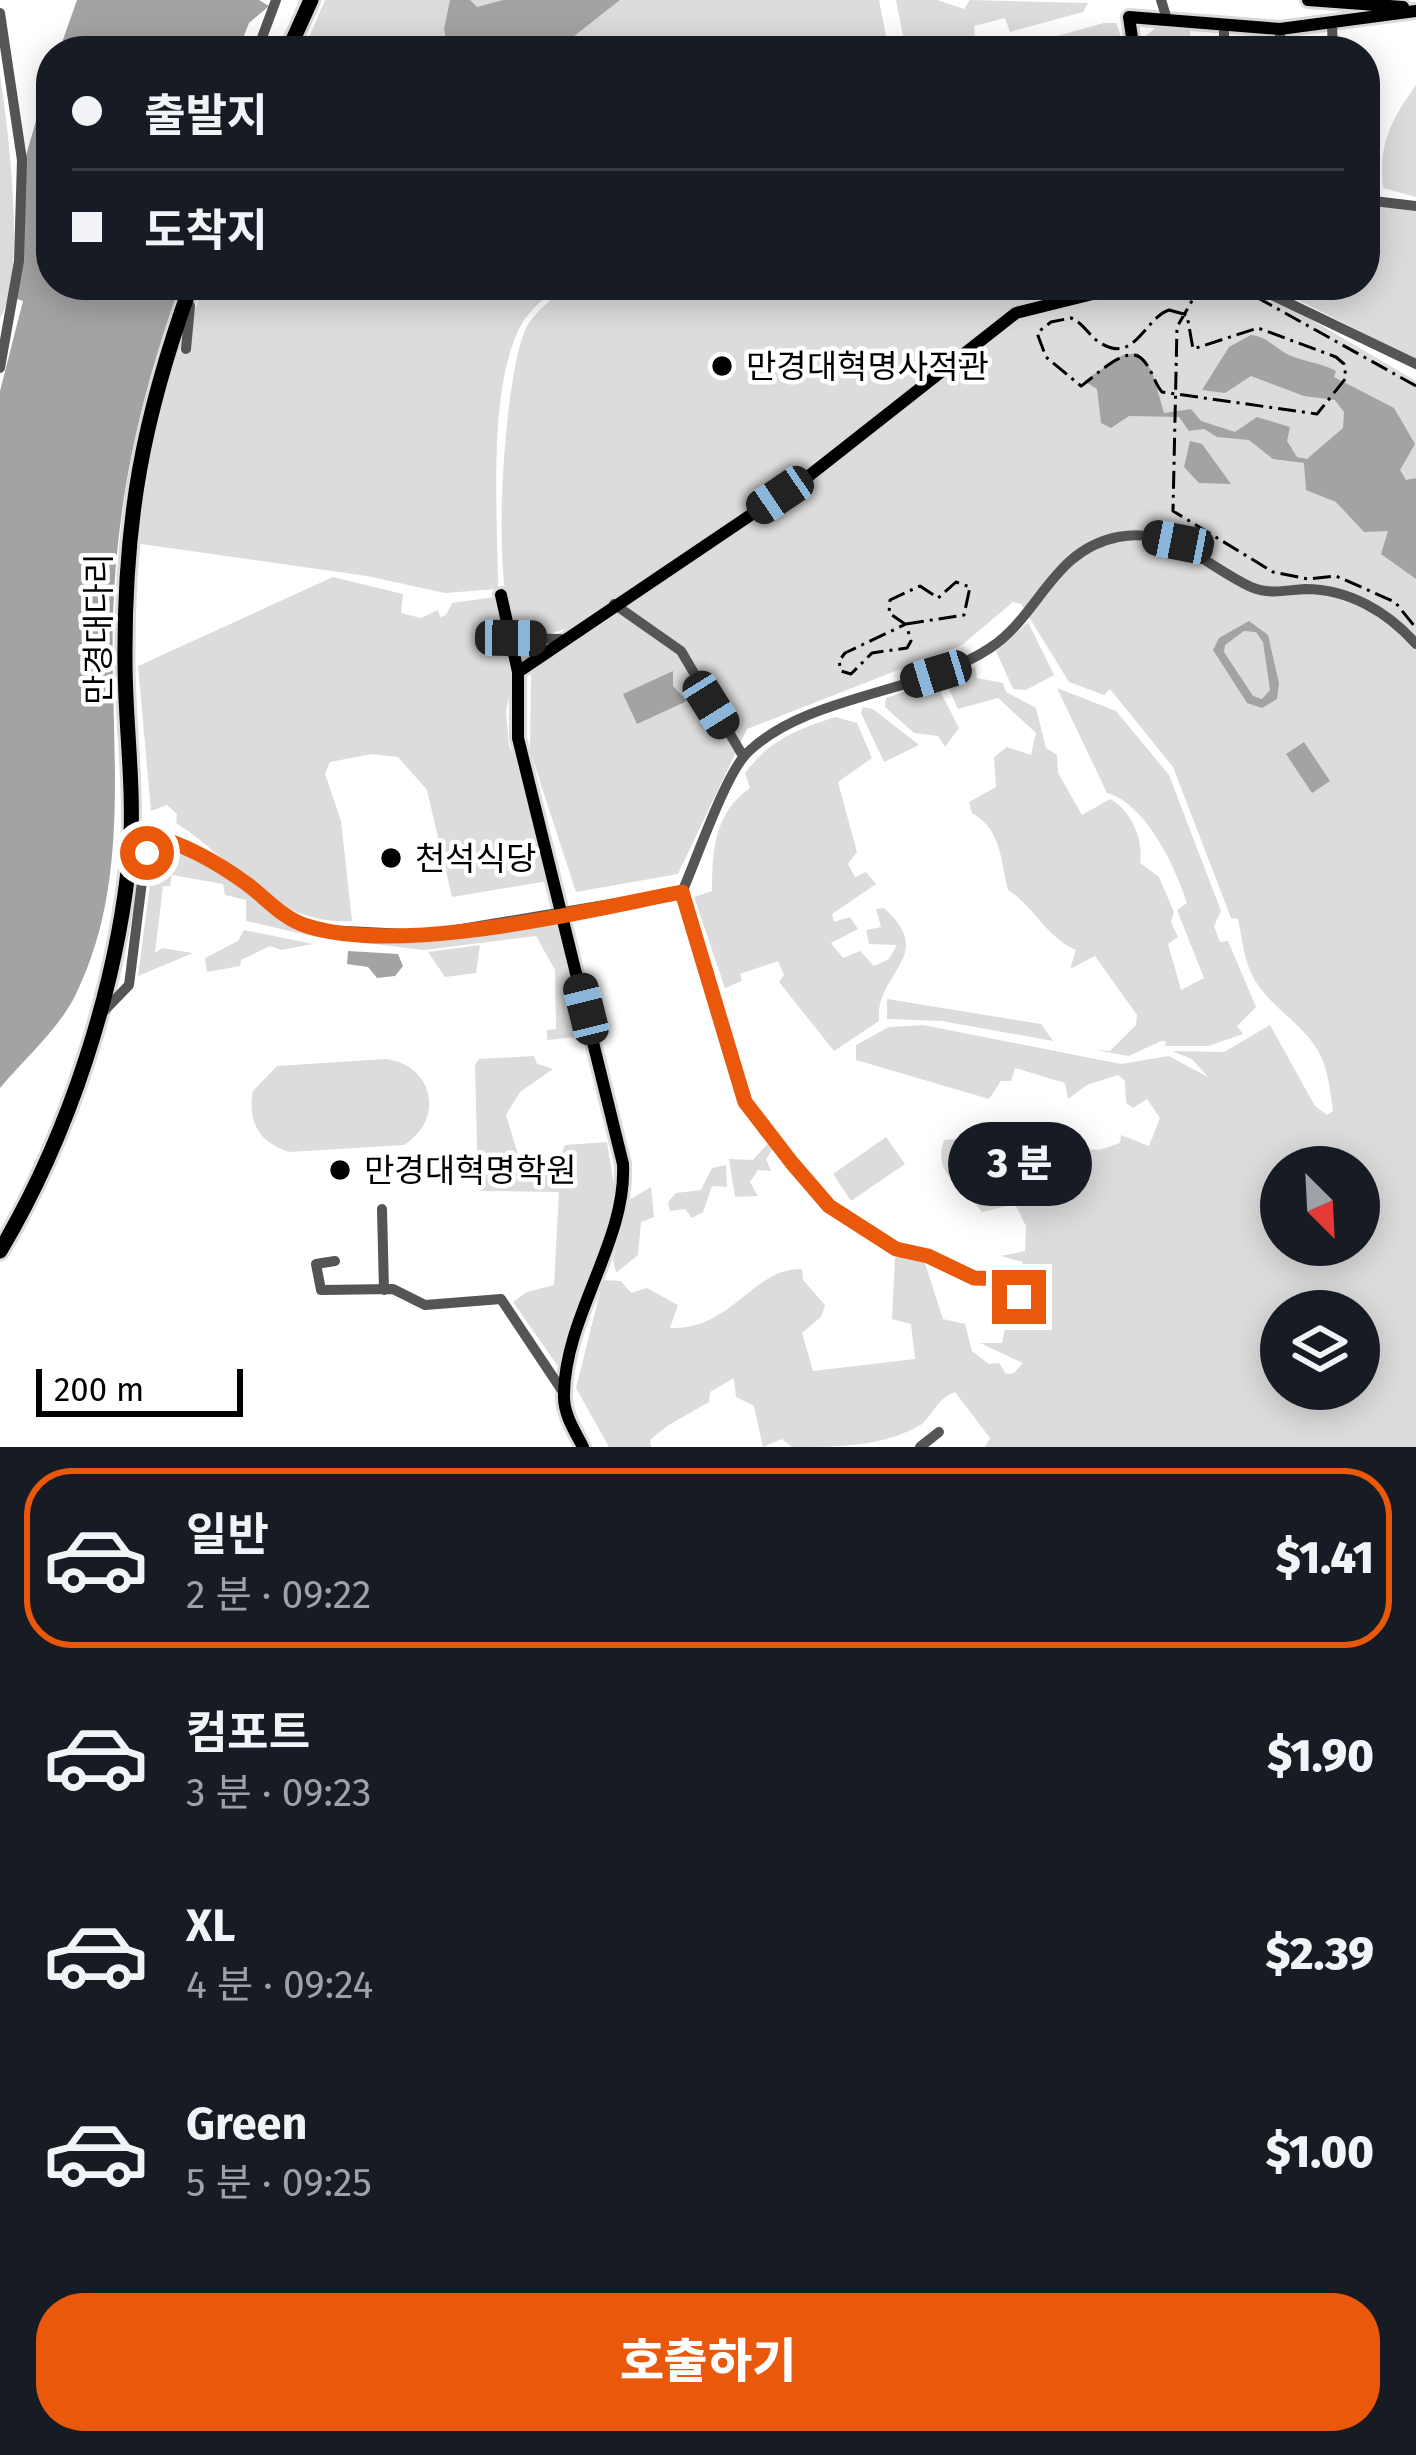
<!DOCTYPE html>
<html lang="ko">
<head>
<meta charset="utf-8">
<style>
	body { margin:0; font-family:"Fira Sans","Noto Sans KR",sans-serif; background:#20242c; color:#f1f3f6; height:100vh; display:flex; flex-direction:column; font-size:45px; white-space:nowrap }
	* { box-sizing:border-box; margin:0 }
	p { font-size:39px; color:#9ea1a6 }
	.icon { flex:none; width:66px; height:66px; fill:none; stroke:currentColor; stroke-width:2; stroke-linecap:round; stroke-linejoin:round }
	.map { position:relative; height:1447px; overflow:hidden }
	.drawer { display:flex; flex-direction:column; background:#171b24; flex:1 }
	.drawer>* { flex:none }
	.hud { position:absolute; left:36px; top:36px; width:1344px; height:264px; border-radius:48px; box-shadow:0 6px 30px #0003; display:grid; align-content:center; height:264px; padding:0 36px; background:#171b24 }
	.needle { width:78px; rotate:156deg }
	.controls { position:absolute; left:1260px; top:1146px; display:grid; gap:24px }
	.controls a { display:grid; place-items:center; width:120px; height:120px; border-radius:50%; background:#171b24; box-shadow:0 6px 30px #0003; font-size:60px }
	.scale { position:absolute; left:36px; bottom:30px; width:207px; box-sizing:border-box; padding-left:12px; border:6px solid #000; border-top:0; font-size:33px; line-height:42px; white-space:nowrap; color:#000; -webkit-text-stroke:9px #fff; paint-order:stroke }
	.end { position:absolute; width:54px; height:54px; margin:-27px; border:15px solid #ea580c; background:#fff; box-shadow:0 0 0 6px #fff }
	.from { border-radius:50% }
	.bubble { position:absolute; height:84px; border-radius:42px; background:#171b24; box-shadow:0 6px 30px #0003; font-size:39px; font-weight:800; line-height:84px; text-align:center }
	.car { position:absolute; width:36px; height:72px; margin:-36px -18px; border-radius:15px; box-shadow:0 0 9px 3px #0007; background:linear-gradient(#222 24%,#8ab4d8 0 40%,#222 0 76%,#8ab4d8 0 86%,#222 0) }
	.hud b { display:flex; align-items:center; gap:42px; height:114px; font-size:45px }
	.hud b+b { border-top:3px solid #363941 }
	.hud i { width:30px; height:30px; background:#f1f3f6 }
	ul { padding:21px 0 0; list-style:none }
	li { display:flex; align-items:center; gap:36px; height:180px; margin:0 24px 18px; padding:0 12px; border:6px solid transparent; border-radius:48px }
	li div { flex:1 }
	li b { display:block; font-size:45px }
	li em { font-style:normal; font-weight:800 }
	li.selected { border-color:#ea580c }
	li>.icon { width:108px; height:108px; stroke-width:1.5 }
	.action { display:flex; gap:24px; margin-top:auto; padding:24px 36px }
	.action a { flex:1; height:138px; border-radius:48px; background:#ea580c; color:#fff; font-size:48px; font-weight:800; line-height:138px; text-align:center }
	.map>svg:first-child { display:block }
</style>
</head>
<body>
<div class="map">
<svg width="1416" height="1447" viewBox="0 0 1416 1447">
	<rect width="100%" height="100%" fill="#fff"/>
	<path fill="#dcdcdc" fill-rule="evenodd" d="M325,0H879L889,51H303Z
		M896,0H937L964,9L970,0L1088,3L1083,12L1010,32L1005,18L974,26L975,41L939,51H906Z
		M1104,23H1116L1126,51H1003Z
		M1158,26L1190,29L1191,51H1141L1144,37Z
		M0,75C8,127 27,278 0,318Z
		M1416,85V197L1383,188C1378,145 1391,120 1416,85Z
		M1365,205L1416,211V360L1269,285H1365Z
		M204,285H558C545,298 529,310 520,327C487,392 498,517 498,589L445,593L367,576L134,543L149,437Z
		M567,285H1118L1016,306L822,461L568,628L547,635L517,633C489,592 504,382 524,333C531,314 553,299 567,285Z
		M1158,285H1239L1300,313L1416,381V1447H985L990,1438L955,1392C937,1399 935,1412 922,1424C884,1447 839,1447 792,1447L782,1439L763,1447L754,1406L736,1397L734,1378L710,1392L709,1402L667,1426L650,1440L651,1447H609L576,1388L603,1280L621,1281L631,1293L647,1288L678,1305L670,1328C731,1331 754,1267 802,1269L803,1280L825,1305L821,1317L802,1333L813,1371L915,1359L911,1324L892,1319L895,1258L906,1254L924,1260L943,1319L965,1324L972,1351L989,1364L999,1363L1006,1374L1014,1373L1023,1363L980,1343H1002L1010,1304L1024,1327L1042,1305L1019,1274L1023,1262L1001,1256L1025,1251L1026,1226L1015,1204L982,1212C962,1185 932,1176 944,1140L1015,1134L1016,1150L1041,1159L1051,1137L1059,1136L1057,1147L1099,1150L1120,1143L1121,1135L1149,1146L1160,1118L1147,1099L1133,1108L1126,1103L1125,1081L1118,1075L1087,1085L1068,1099L1065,1083L1015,1068L1011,1081H1001L989,1099L856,1060V1045L889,1027L923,1025L1121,1064L1169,1056L1208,1077L1192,1059L1172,1051L1224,1052L1270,1025L1315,1106L1327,1115L1333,1111C1330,1089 1328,1065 1315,1046C1300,1023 1272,1007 1256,982C1243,961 1243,940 1238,919L1231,918L1173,767L1110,689L1104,695L1069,682L1021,604L1013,602L962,645L747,729L678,874L576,892L530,751L531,671L548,652L882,430L1014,319ZM1281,1167H1359V1245H1281ZM1281,1311H1359V1389H1281Z
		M333,577L403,594L401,613L421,618L438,610L440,617L446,615L452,603L495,597L513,679L506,711L509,746L522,769L548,881L452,897L427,790L398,757L372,754L330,762L325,774L341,821L352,921C271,925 239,863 176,823L177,814L167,805L151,811L138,666Z
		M1028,622L1054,675L1026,690L1013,689L996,651Z
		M975,667L977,678L1003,683L1006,692L1036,708L1046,748L1057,755L1058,773L1082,815L1110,799C1131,810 1144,840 1140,863L1159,877L1174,912L1171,922L1178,937L1168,944L1181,990L1204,978L1177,910L1187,903C1175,866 1146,804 1107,793L1057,688L1116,711L1169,775L1221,911L1214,926L1220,942L1228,941L1256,1007L1237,1026L1243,1034L1208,1046H1165L1166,1041H1161L1129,1056L1095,1050L1110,1051L1136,1025L1137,1015L1095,956L1070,969L1076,950C1046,937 1033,905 1008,890C1000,861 1003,831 972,813L969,802L996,787L994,757L1007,747L1031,755L1036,733L998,698L958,709L944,678Z
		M935,681L959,728L945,747L938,736L914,733L885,707L886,698Z
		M863,707L873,709L919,745L884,762L861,713Z
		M835,717L857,723L872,758L838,782L857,852L848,864L855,877L866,872L876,884L832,914L834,922L850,917L858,929L831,943L843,958L860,951L874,966L889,959L897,945L869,944L866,930L881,927L876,909L884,908C938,957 875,971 879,1021L834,1051L779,982L784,975L778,961L740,974L742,981L725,988L694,897L712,891C712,851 714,813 750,788L745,773C771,739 796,730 835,717Z
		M155,847C219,845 259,913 315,933L423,942L553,924L561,929L586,1036L547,1040V1030L556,1029L555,970L536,936L424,950L316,937L246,921V900L225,895L223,884L172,875L170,886H163L155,953L162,948L193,953L138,976Z
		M244,930L313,944L281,950L270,946L241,960L240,966L207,972L205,958L238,941Z
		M480,945L476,973L445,977L428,952Z
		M887,999L1041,1024L1053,1041L942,1021L887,1019Z
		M534,1056L537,1064L553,1069L520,1092L506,1115L522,1168L554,1172L565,1145L607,1142L616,1198L565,1359L557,1365L513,1302L527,1292L554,1285L559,1192L481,1191L478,1185L475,1065L479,1059Z
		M385,1059C433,1064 446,1119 404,1145L289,1152C259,1143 247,1121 253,1091L277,1066Z
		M886,1137L905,1164L851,1201L833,1174Z
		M771,1140L774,1147L766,1159L771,1171L758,1170L750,1182L758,1196L735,1197L729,1159L753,1160Z
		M726,1165L727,1187L712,1186L703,1212L692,1218L685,1209L670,1211L668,1202L676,1193L701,1190L712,1168Z
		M651,1187L654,1217L641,1222L638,1255L616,1273L613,1260L629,1200Z"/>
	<path fill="#a3a3a3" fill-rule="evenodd" d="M77,0H259L269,6L249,23L238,51H59Z
		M450,0H470L477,7L503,0H620L555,51H448L444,29Z
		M51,69V285H182C141,388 116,505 113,616C109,742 134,878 75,996C57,1031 25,1058 0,1088V391L23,301L17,299L25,159Z
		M1251,335C1268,337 1273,347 1287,354C1303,362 1320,362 1336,371L1334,377L1394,408L1415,444L1400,470L1406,480L1416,478V579L1381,554L1388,531L1364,532L1336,502L1306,490L1304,463L1273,459L1249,440L1217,437L1204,429L1189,431L1179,417L1129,416L1111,428L1101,423L1097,389L1084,381L1123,355L1138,353L1152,371L1164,413L1191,409L1201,421L1235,432L1257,417L1290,427L1287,441L1297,457L1307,459L1343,428L1344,412L1335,400L1304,396L1251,376L1225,393L1202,390L1229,347Z
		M1190,441L1202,444L1231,484L1199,483L1184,467Z
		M1249,621L1268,635L1279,683L1277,699L1262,708L1247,703L1213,650L1219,638ZM1244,631L1256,632L1263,642L1270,690L1262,699L1253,696L1224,652L1225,645Z
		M673,671V686L687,701L637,724L623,694Z
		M1304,742L1330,781L1312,793L1286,754Z
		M348,951L398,954L403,966L395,976L377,978L368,967L347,964Z"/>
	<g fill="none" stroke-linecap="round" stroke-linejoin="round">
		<defs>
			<path id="major" d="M1308,0L1403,7
				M1134,51L1129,17L1280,29L1416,11
				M501,595L518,672V738L623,1164C627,1241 565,1315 564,1394C563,1413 574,1430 583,1447
				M518,672L810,475L1016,313L1129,285"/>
			<path id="highway" d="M288,51L311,0
				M0,1251C69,1135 117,988 130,853C135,789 125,724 125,661C124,519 143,418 191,285"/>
		</defs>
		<use href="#major" stroke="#dbdbdb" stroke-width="18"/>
		<use href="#highway" stroke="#dbdbdb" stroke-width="21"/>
		<path stroke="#555" stroke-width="10" d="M1161,0L1166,16
			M0,13L22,160L19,261L0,368
			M1332,24L1333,51
			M1224,27V51
			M1280,29V51
			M257,51L276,0
			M1365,200L1416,206
			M1251,285L1416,364
			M186,349L190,306
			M614,604L681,651L743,756
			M511,638L561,639
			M100,1015L129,985L148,834L222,866L300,924L326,930L426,935L682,892
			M382,1209L384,1290
			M335,1261L316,1264L321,1290L393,1289L425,1305L501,1299L563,1392
			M1019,1297L1012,1279L974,1278L928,1256L896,1249L829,1206L792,1163L745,1103L682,892C696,861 726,772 748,752C809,694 921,694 990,648C1040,615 1052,550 1118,537C1172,526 1206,566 1251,587C1269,595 1287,590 1305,589C1349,589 1388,612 1416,644
			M920,1447L939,1432"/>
		<use href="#major" stroke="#000" stroke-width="12"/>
		<use href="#highway" stroke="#000" stroke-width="15"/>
		<path stroke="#000" stroke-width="3" stroke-dasharray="18 6 3 6" stroke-linecap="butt" d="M1169,310L1187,315L1193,349L1258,328L1336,357L1344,364L1346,378L1317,414L1162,392C1154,383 1151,366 1141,358C1124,345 1095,377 1081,386L1046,357L1037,333L1051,322L1071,318C1085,324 1089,337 1102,344C1135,363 1145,318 1169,310Z
			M1416,386L1242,289L1213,285L1193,299L1177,327L1173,511L1273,572L1308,579L1336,576L1395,602L1416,628
			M906,624L964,615L970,587L956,582L938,598L920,586L890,600L889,613L905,624H906L911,641L907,648L872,653L851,674L841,671L839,661L845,653L906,624"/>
	</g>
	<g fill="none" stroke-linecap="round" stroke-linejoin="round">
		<path stroke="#ea580c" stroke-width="15" d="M147,853L148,834C184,844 217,862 247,884C266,898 283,919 307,926C402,956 583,911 682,892L745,1102L792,1163L829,1206L896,1249L928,1256L974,1278L1012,1279L1019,1297"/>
	</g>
	<g fill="#000" stroke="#fff" stroke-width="4.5">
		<circle cx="722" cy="366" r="12"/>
		<circle cx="391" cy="858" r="12"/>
		<circle cx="340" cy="1170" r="12"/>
	</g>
	<g text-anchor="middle" stroke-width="9" stroke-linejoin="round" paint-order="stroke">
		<g font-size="33" fill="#000" stroke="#fff" text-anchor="start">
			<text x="746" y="378">만경대혁명사적관</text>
			<text x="415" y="870">천석식당</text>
			<text x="364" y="1182">만경대혁명학원</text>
		</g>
		<g font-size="33" fill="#000" stroke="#fff">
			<text transform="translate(98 629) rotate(-90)" y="12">만경대다리</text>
		</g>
	</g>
</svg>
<div class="controls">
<a><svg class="needle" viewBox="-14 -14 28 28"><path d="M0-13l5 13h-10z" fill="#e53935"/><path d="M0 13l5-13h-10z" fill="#9ea1a6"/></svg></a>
<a><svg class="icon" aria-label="layers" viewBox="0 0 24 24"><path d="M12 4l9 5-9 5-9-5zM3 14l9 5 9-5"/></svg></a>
</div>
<div class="scale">200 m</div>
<i class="end from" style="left:147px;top:853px"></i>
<i class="end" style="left:1019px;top:1297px"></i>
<div class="bubble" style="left:948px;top:1122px;width:144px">3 분</div>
<i class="car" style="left:780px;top:495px;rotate:236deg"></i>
<i class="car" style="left:1178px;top:542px;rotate:281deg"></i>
<i class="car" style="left:511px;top:638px;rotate:91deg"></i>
<i class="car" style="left:936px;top:674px;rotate:253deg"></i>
<i class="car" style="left:711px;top:705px;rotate:148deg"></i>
<i class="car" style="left:586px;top:1009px;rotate:346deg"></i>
<div class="hud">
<b><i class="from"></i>출발지</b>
<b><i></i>도착지</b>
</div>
</div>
<section class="drawer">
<ul>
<li class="selected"><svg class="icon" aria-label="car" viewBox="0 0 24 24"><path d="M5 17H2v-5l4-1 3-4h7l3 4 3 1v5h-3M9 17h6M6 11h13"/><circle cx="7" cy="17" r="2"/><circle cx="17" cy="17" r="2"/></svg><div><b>일반</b><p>2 분 · 09:22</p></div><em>$1.41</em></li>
<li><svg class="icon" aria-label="car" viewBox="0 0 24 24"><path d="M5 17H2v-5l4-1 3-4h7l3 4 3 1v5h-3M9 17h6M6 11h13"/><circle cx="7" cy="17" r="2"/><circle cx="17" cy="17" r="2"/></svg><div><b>컴포트</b><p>3 분 · 09:23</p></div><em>$1.90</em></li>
<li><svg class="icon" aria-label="car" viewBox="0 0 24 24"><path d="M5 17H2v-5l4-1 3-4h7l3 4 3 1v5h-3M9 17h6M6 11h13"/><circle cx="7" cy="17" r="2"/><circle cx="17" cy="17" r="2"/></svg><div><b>XL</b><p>4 분 · 09:24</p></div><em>$2.39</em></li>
<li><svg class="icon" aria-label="car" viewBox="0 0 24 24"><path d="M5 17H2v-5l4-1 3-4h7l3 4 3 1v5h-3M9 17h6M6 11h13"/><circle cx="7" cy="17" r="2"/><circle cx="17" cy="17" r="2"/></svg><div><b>Green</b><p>5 분 · 09:25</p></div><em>$1.00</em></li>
</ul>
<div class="action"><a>호출하기</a></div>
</section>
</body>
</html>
